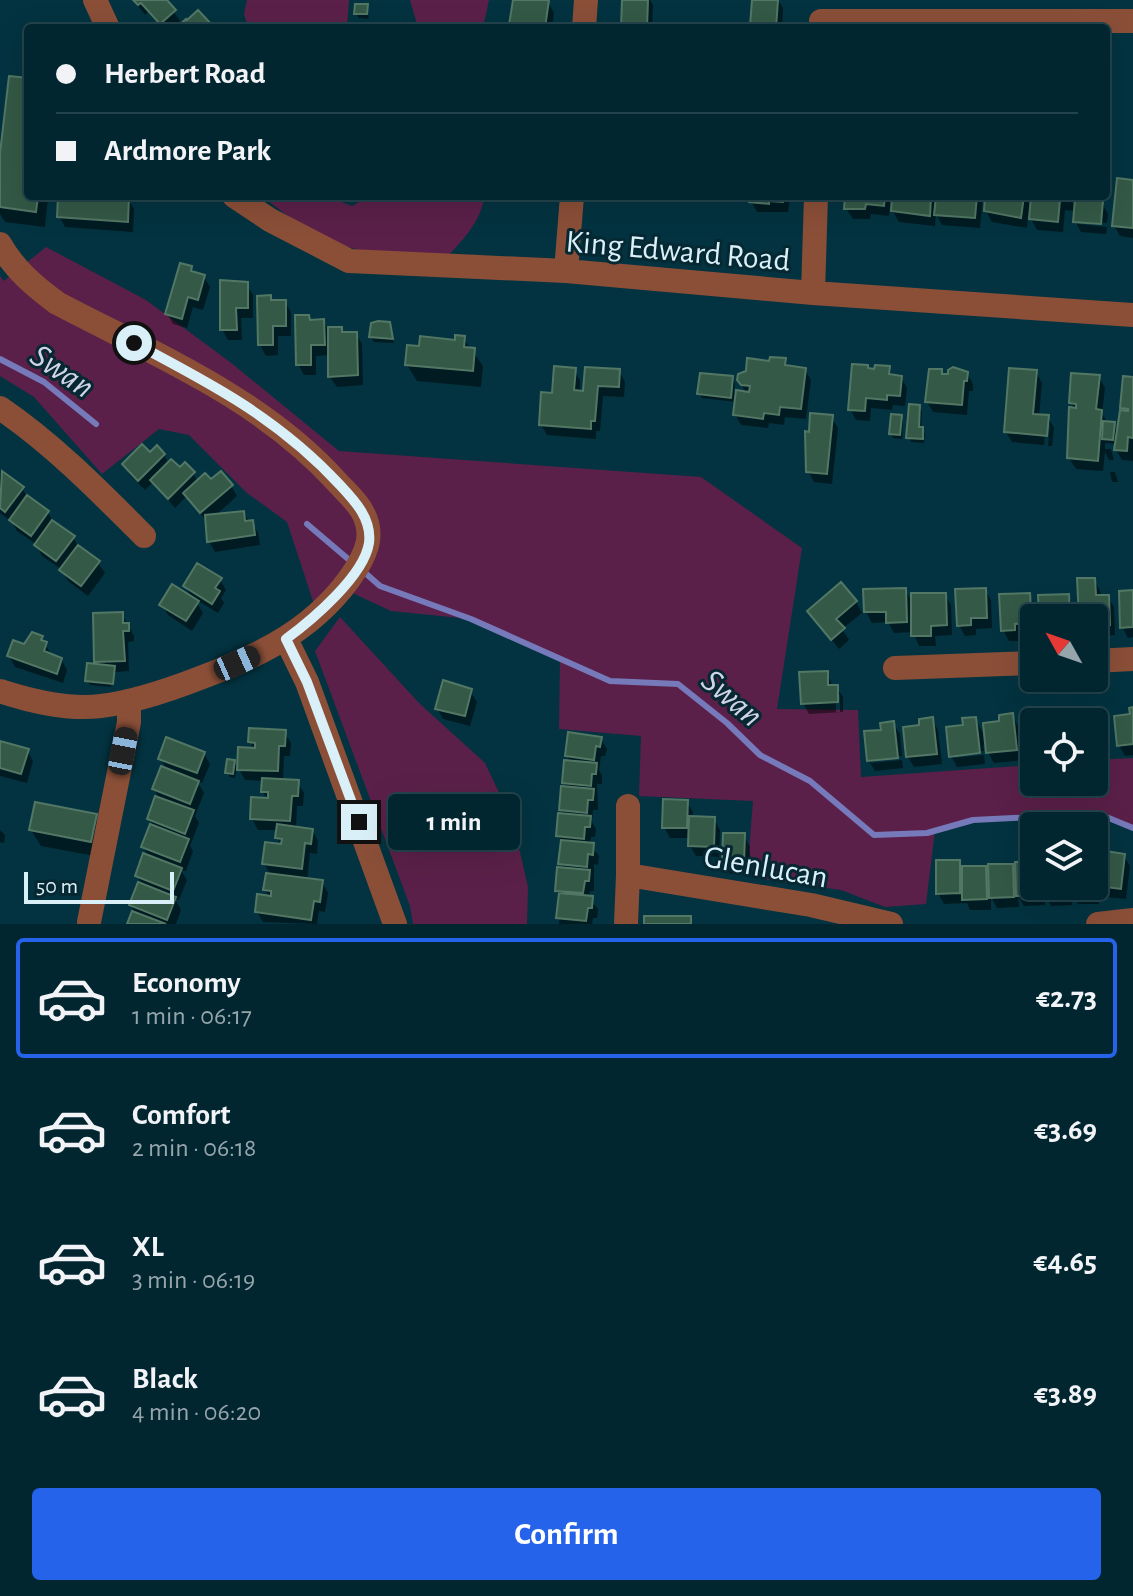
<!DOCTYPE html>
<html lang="en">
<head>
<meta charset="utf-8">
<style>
	body { margin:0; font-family:"Alegreya Sans",sans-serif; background:#0c2e38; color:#f1f3f6; height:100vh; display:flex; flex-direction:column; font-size:30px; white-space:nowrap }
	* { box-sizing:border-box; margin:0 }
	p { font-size:26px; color:#96a5ab }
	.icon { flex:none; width:44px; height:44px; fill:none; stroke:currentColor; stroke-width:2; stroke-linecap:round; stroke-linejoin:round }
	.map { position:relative; height:924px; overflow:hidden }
	.details { display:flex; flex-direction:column; background:#022630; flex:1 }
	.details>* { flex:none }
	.guide { position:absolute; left:24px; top:24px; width:1086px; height:176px; border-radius:8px; box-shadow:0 8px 32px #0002,0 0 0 2px #23434c; display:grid; align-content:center; height:176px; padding:0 32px; background:#022630 }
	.needle { width:52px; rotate:310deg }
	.controls { position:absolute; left:1020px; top:604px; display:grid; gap:16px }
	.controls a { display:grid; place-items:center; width:88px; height:88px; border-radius:8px; background:#022630; box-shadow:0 8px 32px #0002,0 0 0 2px #23434c; font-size:40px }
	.scale { position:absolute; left:24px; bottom:20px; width:150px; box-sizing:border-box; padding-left:8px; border:4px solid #d9f0f8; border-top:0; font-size:22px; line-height:28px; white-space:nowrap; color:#d9f0f8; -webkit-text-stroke:6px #062832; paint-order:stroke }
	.end { position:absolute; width:36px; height:36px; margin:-18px; border:10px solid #d9f0f8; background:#111; box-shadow:0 0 0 4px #111 }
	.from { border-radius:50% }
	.bubble { position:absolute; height:56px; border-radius:8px; background:#022630; box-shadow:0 8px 32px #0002,0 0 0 2px #23434c; font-size:26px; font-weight:700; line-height:56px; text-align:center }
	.car { position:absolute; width:24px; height:48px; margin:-24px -12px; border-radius:10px; box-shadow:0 0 6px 2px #0007; background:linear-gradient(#222 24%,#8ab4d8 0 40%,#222 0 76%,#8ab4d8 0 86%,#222 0) }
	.guide b { display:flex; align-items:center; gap:28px; height:76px; font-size:30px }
	.guide b+b { border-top:2px solid #23434c }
	.guide i { width:20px; height:20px; background:#f1f3f6 }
	ul { padding:14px 0 0; list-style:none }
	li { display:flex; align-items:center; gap:24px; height:120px; margin:0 16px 12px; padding:0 16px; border:4px solid transparent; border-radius:8px }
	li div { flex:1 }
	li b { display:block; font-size:30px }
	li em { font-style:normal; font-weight:700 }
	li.on { border-color:#2563eb }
	li>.icon { width:72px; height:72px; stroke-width:1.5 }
	.button { display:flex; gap:16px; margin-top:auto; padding:16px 32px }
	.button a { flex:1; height:92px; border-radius:8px; background:#2563eb; color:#fff; font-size:32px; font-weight:700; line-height:92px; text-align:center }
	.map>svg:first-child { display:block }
</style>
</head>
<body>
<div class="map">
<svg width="1133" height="924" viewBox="0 0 1133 924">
	<rect width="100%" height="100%" fill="#033340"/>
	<path fill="#5b2049" d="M247,0H349L347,28H248L244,14Z
		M410,0H489L483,28H418Z
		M262,196H325L352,206L369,196H484C483,218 463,240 449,255C416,254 380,257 348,247C317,238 287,216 262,196Z
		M46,247L146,300L230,362L339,451L701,477L802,548L777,709L858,710L861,777L1034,765V782H1094V760L1133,758V829L1099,814L973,820L935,831L926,904L885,907L841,890L756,878L749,851L753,801L639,796L641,736L559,729L560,659L471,619L391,611L344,589L338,602L313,601L287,522L247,493L189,435L159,429L102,474L34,397L0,376V276L4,281Z
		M340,617L419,703L485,763L513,822L528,887L527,924H413L410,906L315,651Z"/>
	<path fill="#0007" fill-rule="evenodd" d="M134,0H165L180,21L173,28H162L148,12L145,15Z
		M515,0L548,2L554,13L552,28H513L511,24Z
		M624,0H650L653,5L652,28H623Z
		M754,0H778L783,8L782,28H754Z
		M366,6L369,19L359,18L356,14Z
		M1106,76L1107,78L1108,104H1106Z
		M28,80V196H48L45,227L5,222L0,214V170Z
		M1133,182V238L1120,236L1114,226Z
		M60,196H126L134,209L133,232L65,227L59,216Z
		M617,196H647V199H619Z
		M752,196H790L788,212H757L751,201Z
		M847,196H890L893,202L894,196H983L980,228L942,225L936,214L935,226L899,222L890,206L889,216L871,214L870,219H853L846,208Z
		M988,196H1027L1032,206L1047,196H1069L1076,208L1102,203L1108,214L1107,223L1079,220V224L1107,227L1106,234L1081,232L1075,221L1076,211L1065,210L1063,232L1037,230L1028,214L1027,228L992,222L986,211Z
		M191,268L194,274L204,277L210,287L203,310L193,307L187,328L173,324L167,313Z
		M246,284L253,295V318H241L242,340H228L222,329Z
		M270,297L272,302H285L291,312V336H278V355L266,356L260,345Z
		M308,317L311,322L323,321L328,329H341L344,334H356L362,344L363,385L337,387L330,377V355L316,356V375H304L298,364Z
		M389,324L394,343L374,342L371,337Z
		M463,338L483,366L481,387L417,381L407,365Z
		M785,360L789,368L805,370L811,380L806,419L785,417L784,425L769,423L768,428L741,425L735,414L736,402L702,398L699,393L732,378L735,383L734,392L747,394L739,380L771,363Z
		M888,368L894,377H901L907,388L905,406L893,405L892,410L871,408L870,421L856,420L850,409L869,370Z
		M574,370L580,380V393L619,371L625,382L624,397L603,396L600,431H596V439L547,435L541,425Z
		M941,371L944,376L967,373L973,384V391H969L967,415L933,412L927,402Z
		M1036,372L1042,383L1039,417H1048L1054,428L1052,446H1048L1050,425H1046L1044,445L1012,442L1006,432Z
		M1099,377L1105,388L1102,413L1108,424H1113L1118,433L1125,413L1122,408L1133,379V461L1122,460L1116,450L1117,444L1105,443V449H1111L1114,460H1109L1105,452L1103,471L1076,469L1069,458L1075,409L1071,403Z
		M919,407L922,411L921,429L925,434L924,443L911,442L909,437Z
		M831,417L838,428L832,484L814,482L808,471Z
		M901,417L903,422L902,439L893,438L891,433Z
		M150,455H164L169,464L180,470L193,473L198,482L231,486L237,496L215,516L243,513L258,532L260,545L215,552L209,541L207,522L187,496L175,508L153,482L145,490L130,475L124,464Z
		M1110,472H1115L1118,482H1112Z
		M2,474L22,488L28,498L48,512L54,524L73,537L80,549L98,563L105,573L88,596L68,581L61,569L42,556L36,544L17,531L12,522L0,513V476Z
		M220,580L226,590L221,598L224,603L218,613L195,599L203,613L192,631L168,615L162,605L194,601L185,586Z
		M1094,580L1100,591L1101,597H1108L1114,607L1115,635L1098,636L1099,642H1094V618H1081Z
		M905,590L913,603L945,595L951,605L952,635L935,636L936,646H919L913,632L894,633L888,622L872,623L866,612Z
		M985,590L991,600L992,628L976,629V635L965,636L959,625Z
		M1133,592V637L1128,638L1122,627Z
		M1029,595L1035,606L1034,633L1020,634V641H1009L1003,630Z
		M1068,596L1074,607V618H1041Z
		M856,602L862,613L842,629L849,640L839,649L810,612Z
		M122,614L134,636V641L128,642L129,671L117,672L115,688L117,672H113L111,687L90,685L87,681L99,666L96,661Z
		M41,638L51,654L61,659L67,670L63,683L15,667L9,656Z
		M827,673L833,687H836L843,697V712L809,714L803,703ZM836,695H840V712H836Z
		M470,691L477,702L470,726L443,719L437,708Z
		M1133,709V755L1125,756L1119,745Z
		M1097,710L1103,721L1106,755L1094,756V722H1086Z
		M1012,715L1018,726L1022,760L994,763L989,754L990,750L987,751L983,744L984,751L953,754V758L984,755L985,764L957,767L951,756L965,727L975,719L986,738Z
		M932,719L938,730L942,764L914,767L908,757L905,729L921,727Z
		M893,723L900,734L902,756L871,759V763L902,760L903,768L875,771L869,761L883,731Z
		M284,732L291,743L290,756H284L283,781L297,782L304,793L303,806H297L296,828L312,830L318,841L317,854L310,853L307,880L322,882L328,893L325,912L319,911L317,924L263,922L257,912L270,898L265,890L271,875L264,864L282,846L277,837L278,830H258L252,819L268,800L263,792L264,781L245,780L239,769L255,750L250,742Z
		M600,738L607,749L605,756H601L599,770L602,776V784H597L598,810H593L592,822L596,829L595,837H591L590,845L599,856L598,865L594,864V891H590L589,898L598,909L597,918H593L592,924H559L561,896L557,890L564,870L561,864L563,844L558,836L564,815L561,810L567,789L564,783L571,763L567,756Z
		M0,743L27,750L33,761L27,783L0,776Z
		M204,754L210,764L202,783L197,781L204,793L195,816L199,823L190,846L193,851L186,871L181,870L187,880L179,900L175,899L181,910L176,924H129L134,911L131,905L143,886L137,876L149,857L143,847L152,824L149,818L158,796L154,789L168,771L160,758Z
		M234,762L237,767L235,778L230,777L227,772Z
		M687,802L693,812L692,818L714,819L720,830L719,857L696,856L690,846V838H670L664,827Z
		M95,815L105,832L100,857L41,846L31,830Z
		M0,830L5,835L4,843L0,842Z
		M743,835L750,846L749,874H730L724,863Z
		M1124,856L1130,866L1126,899L1105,897L1098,886L1099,904H1078L1072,894V905L1051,906L1045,895V905L1024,906L1018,896L1019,907L997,908L991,897V910H970L967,903L944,904L938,893L959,862L962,868H985L991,878L1012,866L1017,875L1034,864V886H1094V866L1100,876Z"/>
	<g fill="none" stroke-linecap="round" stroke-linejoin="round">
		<path stroke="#767aba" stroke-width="6" d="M0,359L44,382L96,424
			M307,524L354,564
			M363,571L380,586L471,619L610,681L678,684L727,723L760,755L810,781L874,835L927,833L973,820L1099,814L1133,828"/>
	</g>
	<path fill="#345946" stroke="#527764" stroke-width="2" d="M133,0H167L176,10L160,24L141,3L138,5Z
		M513,0H549L545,28L509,25Z
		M622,0H648L647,28H621Z
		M752,0H778L776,28L750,26Z
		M355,4H368L367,14H354Z
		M198,10L215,28H176L186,19L187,20Z
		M9,76L28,78V196H38L36,212L0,207V153Z
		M1117,178L1133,180V228L1112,226Z
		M58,196H129L128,222L57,217Z
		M750,196H784L783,202L769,201V204L749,202Z
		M845,196H885L884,206L866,204L865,209H844Z
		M892,196H931L930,216L891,211Z
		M936,196H977L975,218L934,215Z
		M985,196H1024L1021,218L984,211Z
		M1031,196H1067V201L1060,200L1058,222L1029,219Z
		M1075,199L1103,201L1101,224L1073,222Z
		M180,263L192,266L191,271L205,275L198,300L188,297L182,319L165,314Z
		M220,280L248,282V308H236L237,330H220Z
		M271,295V300H286V326H273V345H258L257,296Z
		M295,315H309L310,320L324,319L325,345H311V365H296Z
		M378,321L390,322L393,339L369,337L371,323Z
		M328,327H342V332H357L358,375L328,377Z
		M455,335L465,336L464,347L475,348L473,371L405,365L407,345L419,346L420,336L455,340Z
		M770,357L786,358L785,365L806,368L801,409L780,407L779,415L764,413L763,419L733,415L736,390L749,392L750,386L741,385L737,380L738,374L746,371L747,358L769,361Z
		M852,364L868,365V368L874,369L875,365L890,366L889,374L902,376L900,396L887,395V400L866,398L865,411L848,410Z
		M554,366L576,368L574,390L583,391L585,367L620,369L619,387L598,386L595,421H591V429L539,425L541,392L552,393Z
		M953,367L968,372L967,381H964L962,405L925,402L929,369H942V374H948V370Z
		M1009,368L1037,370L1033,414L1049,415L1047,436L1004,432Z
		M700,373L733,376L731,398L697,394Z
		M1071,373L1100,375L1096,409L1102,410L1098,461L1067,458L1069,407L1076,408V404L1069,403Z
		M1123,376L1133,377V438L1128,437L1127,451L1114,450L1120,410L1128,411V409L1120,408Z
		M909,404L920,405L919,427H923V439L906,438Z
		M810,413L833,415L827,474L806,472L805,431L809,432Z
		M891,414L902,415L900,435L889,434Z
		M1103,421L1115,422L1113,440L1102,439Z
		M142,444L150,452L157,445L165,454L138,481L122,464Z
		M171,459L180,467L185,462L195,472L168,499L150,480Z
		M2,471L24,487L5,512L0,508Z
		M221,471L233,485L200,513L183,493L205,473L211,479Z
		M27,495L49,511L31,536L9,520Z
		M244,511L245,521L253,520L255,535L207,542L205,515Z
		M52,520L75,536L56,561L34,545Z
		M78,545L100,561L81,586L59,570Z
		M197,563L222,578L215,588L220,591L212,604L183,586Z
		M1077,578H1095L1096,595H1109L1110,625L1094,626V618H1079Z
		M841,582L857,601L836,619L845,628L831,640L807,611Z
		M172,584L199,601L186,621L159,605Z
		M906,588L907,622L886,623V612H864L863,589Z
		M986,588L987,618H971V625L957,626L955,589Z
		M1133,590V627L1120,628L1119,591Z
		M911,593H946L947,625L931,626V636H911Z
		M1030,593L1032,623L1015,624V630L1001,631L999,594Z
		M1069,594L1070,618H1039L1038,595Z
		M123,612V623H129V631H123L125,661L94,662L93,613Z
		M32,632L43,636L41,640L47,642L44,651L62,658L57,674L7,656L13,640L24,644Z
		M87,663L115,666L113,684L85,681Z
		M828,671V685H838V702L801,704L799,672Z
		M443,680L472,689L465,716L435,709Z
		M1133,707V744L1117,746L1114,716L1130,714L1129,708Z
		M1057,708L1058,722H1034V748H1029L1026,718L1043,717L1042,710Z
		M1098,708L1102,745H1094V722H1084L1083,709Z
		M1013,713L1017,750L986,753L983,723L999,721V715Z
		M933,717L937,754L906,757L903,727L919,725V719Z
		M976,717L980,753L949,757L946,727L963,725L962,718Z
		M894,721L898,758L867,761L864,731L881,730L880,723Z
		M249,728L286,730L285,746H279L278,771L237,770L238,747L255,748V743L248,742Z
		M568,732L602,737L600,747L596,746L594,760L565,756Z
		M166,737L205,752L197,773L158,759Z
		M0,741L29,749L21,774L0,768Z
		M227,759L235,760L233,774L225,773Z
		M564,760L597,763L596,774H592L591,786L562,783Z
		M161,766L199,781L190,804L152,789Z
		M262,778L299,780L298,796H292L290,821L250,819L251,797L268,798V792H261Z
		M561,786L594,789L593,800H588L587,813L559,810Z
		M155,796L194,810L185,834L147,819Z
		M663,799L688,800L687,828H662Z
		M35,802L97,814L91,842L29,830Z
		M558,813L591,816L590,827H585L584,839L556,836Z
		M689,816L715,817L714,847L688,846Z
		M150,824L189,839L180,862L141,847Z
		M277,824L313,829L311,844L305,843L302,869L262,864L265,842L281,844L282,839L275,838Z
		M723,833H745L744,864L722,863Z
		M561,840L594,843L593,855L588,854L587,867L558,864Z
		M1106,851L1125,854L1121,889L1097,886L1099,867H1105Z
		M143,853L182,868L173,891L135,876Z
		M936,860H960V893L936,894Z
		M1015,862H1034V886H1040V895L1016,896Z
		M988,864H1013L1014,897L989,898Z
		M962,866H986L987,899L962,900Z
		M557,867L590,870L589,881H585L583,893L555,891Z
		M266,873L323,880L320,902L314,901L311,920L255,912L257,894L271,896V891L263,890Z
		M138,882L176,897L167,920L129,905Z
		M1043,886H1067V895H1043Z
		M1069,886H1094V894H1070Z
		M559,893L593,896L592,908H588L586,921L556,918Z
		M132,911L166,924H127Z
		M644,916H691V924H644Z"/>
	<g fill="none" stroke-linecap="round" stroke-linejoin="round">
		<path stroke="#8b4f38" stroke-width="24" d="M95,0L108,28
			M821,21H1133
			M584,28L586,0
			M234,196L270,220L349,261L566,271L813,293L1133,315
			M0,244C14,269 34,286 57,303C154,354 261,398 336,481C345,491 357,501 363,513C374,534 367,551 356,569C319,627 262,655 200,678C169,690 135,702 101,706C70,710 30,701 0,691
			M566,271L572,196
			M813,293L816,196
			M0,408C53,444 99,491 144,536
			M286,639L307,682L395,924
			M1094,661L1133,659
			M895,668L1034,663
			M628,806V875L811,905L891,924
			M89,922L129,722V701
			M626,924L628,875
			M1098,924L1133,920"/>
	</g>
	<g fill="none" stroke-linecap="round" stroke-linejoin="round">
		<path stroke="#d9f0f8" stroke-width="10" d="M134,343C212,384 279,419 340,485C355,501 372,519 369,543C364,576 312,620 286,639L307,682L359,822"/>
	</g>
	<g text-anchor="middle" stroke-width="6" stroke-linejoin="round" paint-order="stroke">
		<g font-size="32" fill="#d9f0f8" stroke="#062832">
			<text transform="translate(678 250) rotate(5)" y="11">King Edward Road</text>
			<text transform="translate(766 866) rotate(10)" y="11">Glenlucan</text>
		</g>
		<g font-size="34" font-style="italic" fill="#d1d3eb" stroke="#062832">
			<text transform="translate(63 370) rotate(34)" y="12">Swan</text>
			<text transform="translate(733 697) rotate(41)" y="12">Swan</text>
		</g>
	</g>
</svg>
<div class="controls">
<a><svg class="needle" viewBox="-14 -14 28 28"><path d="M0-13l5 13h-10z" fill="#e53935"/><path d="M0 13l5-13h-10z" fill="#96a5ab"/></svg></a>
<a><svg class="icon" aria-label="locate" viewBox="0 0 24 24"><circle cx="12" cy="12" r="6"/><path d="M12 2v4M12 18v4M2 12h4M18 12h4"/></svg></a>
<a><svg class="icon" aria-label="layers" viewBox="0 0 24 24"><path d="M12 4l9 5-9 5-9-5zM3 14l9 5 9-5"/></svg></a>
</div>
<div class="scale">50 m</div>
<i class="end from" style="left:134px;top:343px"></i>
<i class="end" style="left:359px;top:822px"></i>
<div class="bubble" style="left:388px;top:794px;width:132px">1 min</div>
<i class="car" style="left:237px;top:663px;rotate:66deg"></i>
<i class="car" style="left:123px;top:751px;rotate:11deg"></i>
<div class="guide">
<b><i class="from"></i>Herbert Road</b>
<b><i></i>Ardmore Park</b>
</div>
</div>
<section class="details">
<ul>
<li class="on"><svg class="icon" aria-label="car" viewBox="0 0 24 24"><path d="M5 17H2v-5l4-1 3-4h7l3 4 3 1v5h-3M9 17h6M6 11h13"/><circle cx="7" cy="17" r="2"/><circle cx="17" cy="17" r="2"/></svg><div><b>Economy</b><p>1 min · 06:17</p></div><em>€2.73</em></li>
<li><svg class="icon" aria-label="car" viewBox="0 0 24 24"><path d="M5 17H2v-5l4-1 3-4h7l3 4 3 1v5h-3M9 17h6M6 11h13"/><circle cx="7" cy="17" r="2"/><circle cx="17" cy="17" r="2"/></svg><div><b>Comfort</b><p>2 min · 06:18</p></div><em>€3.69</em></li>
<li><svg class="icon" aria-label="car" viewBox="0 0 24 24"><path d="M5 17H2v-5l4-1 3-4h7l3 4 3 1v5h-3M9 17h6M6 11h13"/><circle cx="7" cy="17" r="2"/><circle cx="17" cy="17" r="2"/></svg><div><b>XL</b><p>3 min · 06:19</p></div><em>€4.65</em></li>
<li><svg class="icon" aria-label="car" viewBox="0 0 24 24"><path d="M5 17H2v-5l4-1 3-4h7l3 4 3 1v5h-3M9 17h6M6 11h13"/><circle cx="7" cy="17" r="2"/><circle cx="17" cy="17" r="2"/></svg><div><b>Black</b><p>4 min · 06:20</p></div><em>€3.89</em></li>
</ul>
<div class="button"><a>Confirm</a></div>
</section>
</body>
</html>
